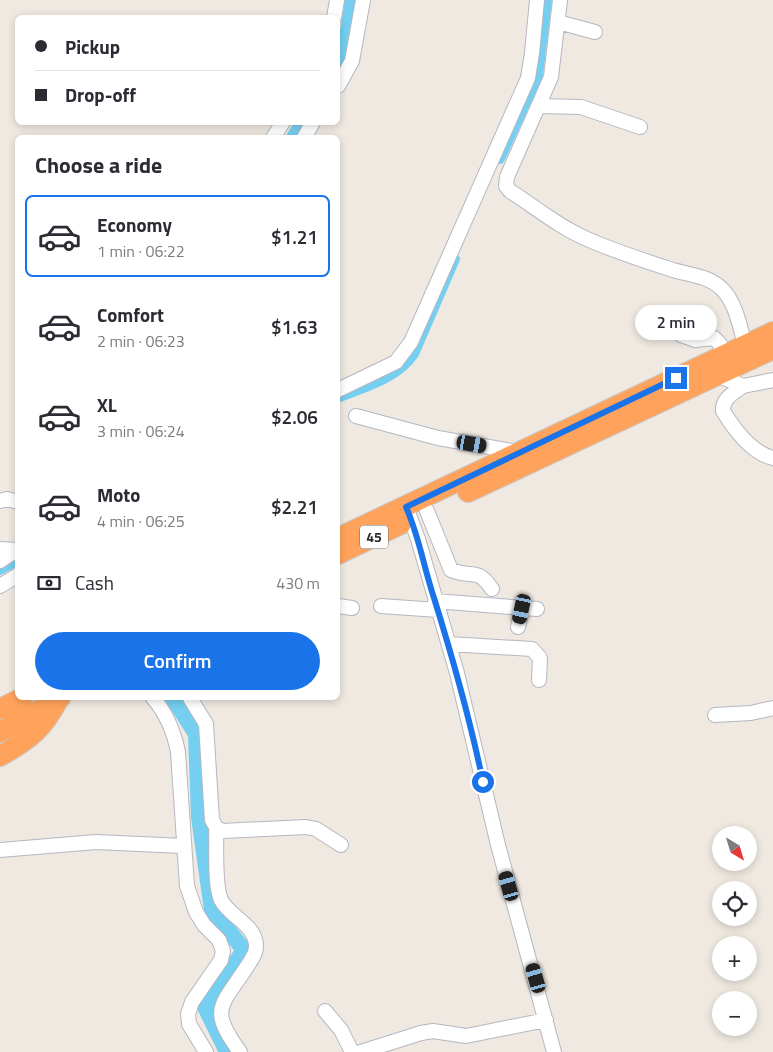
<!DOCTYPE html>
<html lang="en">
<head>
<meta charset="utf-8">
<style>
	body { margin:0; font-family:"Titillium Web",sans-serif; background:#f2f2f3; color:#2b2b33; height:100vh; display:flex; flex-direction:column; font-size:19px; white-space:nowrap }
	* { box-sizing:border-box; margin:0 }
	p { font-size:16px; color:#7c7c81 }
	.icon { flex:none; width:28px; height:28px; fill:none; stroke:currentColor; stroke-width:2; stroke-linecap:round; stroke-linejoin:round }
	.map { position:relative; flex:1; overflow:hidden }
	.sheet { position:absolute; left:15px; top:135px; width:325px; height:565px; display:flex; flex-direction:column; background:#fff; border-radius:8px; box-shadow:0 2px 8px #0003 }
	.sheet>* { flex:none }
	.guide { position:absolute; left:15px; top:15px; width:325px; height:110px; border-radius:8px; box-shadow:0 2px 8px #0003; display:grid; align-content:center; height:110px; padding:0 20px; background:#fff }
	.needle { width:32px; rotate:142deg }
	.tools { position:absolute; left:712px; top:826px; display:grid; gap:10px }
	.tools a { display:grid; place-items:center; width:45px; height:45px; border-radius:50%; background:#fff; box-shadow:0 2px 8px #0003; font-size:25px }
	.end { position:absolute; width:22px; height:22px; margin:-11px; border:6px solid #1a73e8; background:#fff; box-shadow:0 0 0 2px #fff }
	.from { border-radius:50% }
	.bubble { position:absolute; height:35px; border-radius:18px; background:#fff; box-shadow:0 2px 8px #0003; font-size:16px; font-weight:600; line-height:35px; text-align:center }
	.car { position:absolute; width:15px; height:30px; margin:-15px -8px; border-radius:6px; box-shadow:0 0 4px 1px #0007; background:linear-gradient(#222 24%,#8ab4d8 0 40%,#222 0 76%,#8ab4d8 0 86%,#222 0) }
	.guide b { display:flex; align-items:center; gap:18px; height:48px; font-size:19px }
	.guide b+b { border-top:1px solid #e1e1e2 }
	.guide i { width:12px; height:12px; background:#2b2b33 }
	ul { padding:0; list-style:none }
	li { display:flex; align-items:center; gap:15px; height:82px; margin:0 10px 8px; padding:0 10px; border:2px solid transparent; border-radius:8px }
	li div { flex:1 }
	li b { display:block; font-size:19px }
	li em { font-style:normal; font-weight:600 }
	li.on { border-color:#1a73e8 }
	li>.icon { width:45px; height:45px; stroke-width:1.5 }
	h2 { padding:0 20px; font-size:22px; line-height:60px }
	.pay { display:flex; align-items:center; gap:12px; height:55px; padding:0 20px; font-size:19px }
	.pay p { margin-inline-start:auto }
	.button { display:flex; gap:10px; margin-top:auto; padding:10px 20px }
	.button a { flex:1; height:58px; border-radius:30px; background:#1a73e8; color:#fff; font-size:20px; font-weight:600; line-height:58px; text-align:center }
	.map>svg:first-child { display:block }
</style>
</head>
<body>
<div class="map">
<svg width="773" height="1052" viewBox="0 0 773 1052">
	<rect width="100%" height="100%" fill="#efe9e1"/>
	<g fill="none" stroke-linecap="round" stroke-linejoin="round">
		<path stroke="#75cff0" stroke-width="10" d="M500,159L538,76L547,0
			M338,398C364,387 397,379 414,354L455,259
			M0,570L18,560"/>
		<path stroke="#75cff0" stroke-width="16" d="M338,63L345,49L353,0
			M294,138L304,122
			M173,698L196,734L199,817L212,910L244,950L205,1007L227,1052"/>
		<defs>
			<path id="minor" d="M560,0L551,77L507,177L506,186L510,191C535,207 559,227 587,239C614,251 645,261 673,270C690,275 709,276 722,289C736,303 740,327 745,345
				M334,18L337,0
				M558,22L595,32
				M338,86L352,61L363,0
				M539,106L581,107L640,127
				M273,138L283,122
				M304,138L313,122
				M681,335L695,340L714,338L720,344L722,356
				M720,376L743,386L773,380
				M743,386C733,393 722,399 723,411C734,429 752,453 773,458
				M338,390L396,362L411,342L528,78L532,53L537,0
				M356,416L438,438L518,452
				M0,501L7,499L18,502
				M406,507L418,539L457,673L498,845L554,1052
				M427,511L451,570C473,579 476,566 492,589
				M0,549L18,550
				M0,561L15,551
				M0,586L18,575
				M435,601L537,609
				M338,606L352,608
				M381,606L438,610
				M518,627L522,609
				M449,644L532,649L540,658L539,680
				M153,698C167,714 174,732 178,752L187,886L196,912L204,925L219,940L223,951L221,960L192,1002L188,1014L189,1024L206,1052
				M190,698L206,724L212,820L216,827L222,831L306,827L316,829L341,845
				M715,715L751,713L773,708
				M216,827C217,846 214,884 221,900C230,917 254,924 256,944C257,952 252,959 248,965C221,1007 208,1008 240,1052
				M0,850L96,842L183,846
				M325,1011L341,1030L352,1052
				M361,1052L421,1033L433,1031L466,1036L546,1020"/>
			<path id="highway" d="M468,492L773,349
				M338,538L773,332
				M338,554L401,524
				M0,709L22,698
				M0,732L60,698
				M0,756C29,740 44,728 59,698"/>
		</defs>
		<use href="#minor" stroke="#b4b7c1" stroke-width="16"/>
		<use href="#highway" stroke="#c9c9c9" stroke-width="22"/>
		<use href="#minor" stroke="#fff" stroke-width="14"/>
		<use href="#highway" stroke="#ffa35c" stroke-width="20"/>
	</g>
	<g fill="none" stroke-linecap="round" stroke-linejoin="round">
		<path stroke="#1a73e8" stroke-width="6" d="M483,782C470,719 453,659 434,598C424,568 419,536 406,507L676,378"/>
	</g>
	<g text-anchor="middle" stroke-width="4" stroke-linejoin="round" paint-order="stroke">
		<rect fill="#fff" stroke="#6d6d6d" stroke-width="1" x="360" y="525.5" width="28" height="23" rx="4"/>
		<g font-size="14" font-weight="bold" fill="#2e2e2e">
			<text x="374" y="542">45</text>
		</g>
	</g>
</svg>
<div class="tools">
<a><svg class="needle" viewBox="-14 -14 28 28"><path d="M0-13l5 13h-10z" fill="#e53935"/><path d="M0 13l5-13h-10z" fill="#7c7c81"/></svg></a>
<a><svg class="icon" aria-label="locate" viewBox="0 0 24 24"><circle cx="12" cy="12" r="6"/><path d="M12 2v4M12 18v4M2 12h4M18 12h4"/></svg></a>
<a>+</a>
<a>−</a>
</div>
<i class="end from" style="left:483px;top:782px"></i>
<i class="end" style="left:676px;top:378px"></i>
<div class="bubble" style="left:635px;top:305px;width:82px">2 min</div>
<i class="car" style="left:472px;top:444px;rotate:100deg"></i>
<i class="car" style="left:522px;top:609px;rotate:192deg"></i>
<i class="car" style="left:509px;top:886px;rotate:344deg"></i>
<i class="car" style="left:536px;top:978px;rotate:344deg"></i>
<div class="guide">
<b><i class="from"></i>Pickup</b>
<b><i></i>Drop-off</b>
</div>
<section class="sheet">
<h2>Choose a ride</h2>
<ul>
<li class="on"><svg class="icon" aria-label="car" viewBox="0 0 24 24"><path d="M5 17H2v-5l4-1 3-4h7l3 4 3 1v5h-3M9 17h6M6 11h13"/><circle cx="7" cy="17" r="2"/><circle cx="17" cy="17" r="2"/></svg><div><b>Economy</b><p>1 min · 06:22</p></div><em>$1.21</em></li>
<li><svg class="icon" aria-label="car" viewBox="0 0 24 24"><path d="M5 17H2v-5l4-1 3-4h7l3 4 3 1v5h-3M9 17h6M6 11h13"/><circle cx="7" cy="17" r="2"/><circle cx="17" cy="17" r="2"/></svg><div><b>Comfort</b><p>2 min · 06:23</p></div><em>$1.63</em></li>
<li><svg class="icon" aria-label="car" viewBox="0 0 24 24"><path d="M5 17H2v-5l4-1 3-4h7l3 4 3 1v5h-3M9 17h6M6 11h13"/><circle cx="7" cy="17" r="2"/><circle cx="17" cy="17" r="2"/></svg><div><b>XL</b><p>3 min · 06:24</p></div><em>$2.06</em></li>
<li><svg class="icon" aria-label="car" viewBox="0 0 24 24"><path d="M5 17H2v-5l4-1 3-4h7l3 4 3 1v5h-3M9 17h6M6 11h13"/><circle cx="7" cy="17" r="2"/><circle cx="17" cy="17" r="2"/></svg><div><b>Moto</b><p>4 min · 06:25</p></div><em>$2.21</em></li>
</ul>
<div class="pay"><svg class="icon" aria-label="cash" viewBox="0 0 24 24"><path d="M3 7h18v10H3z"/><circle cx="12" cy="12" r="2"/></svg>Cash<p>430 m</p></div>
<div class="button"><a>Confirm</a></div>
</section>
</div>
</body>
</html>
